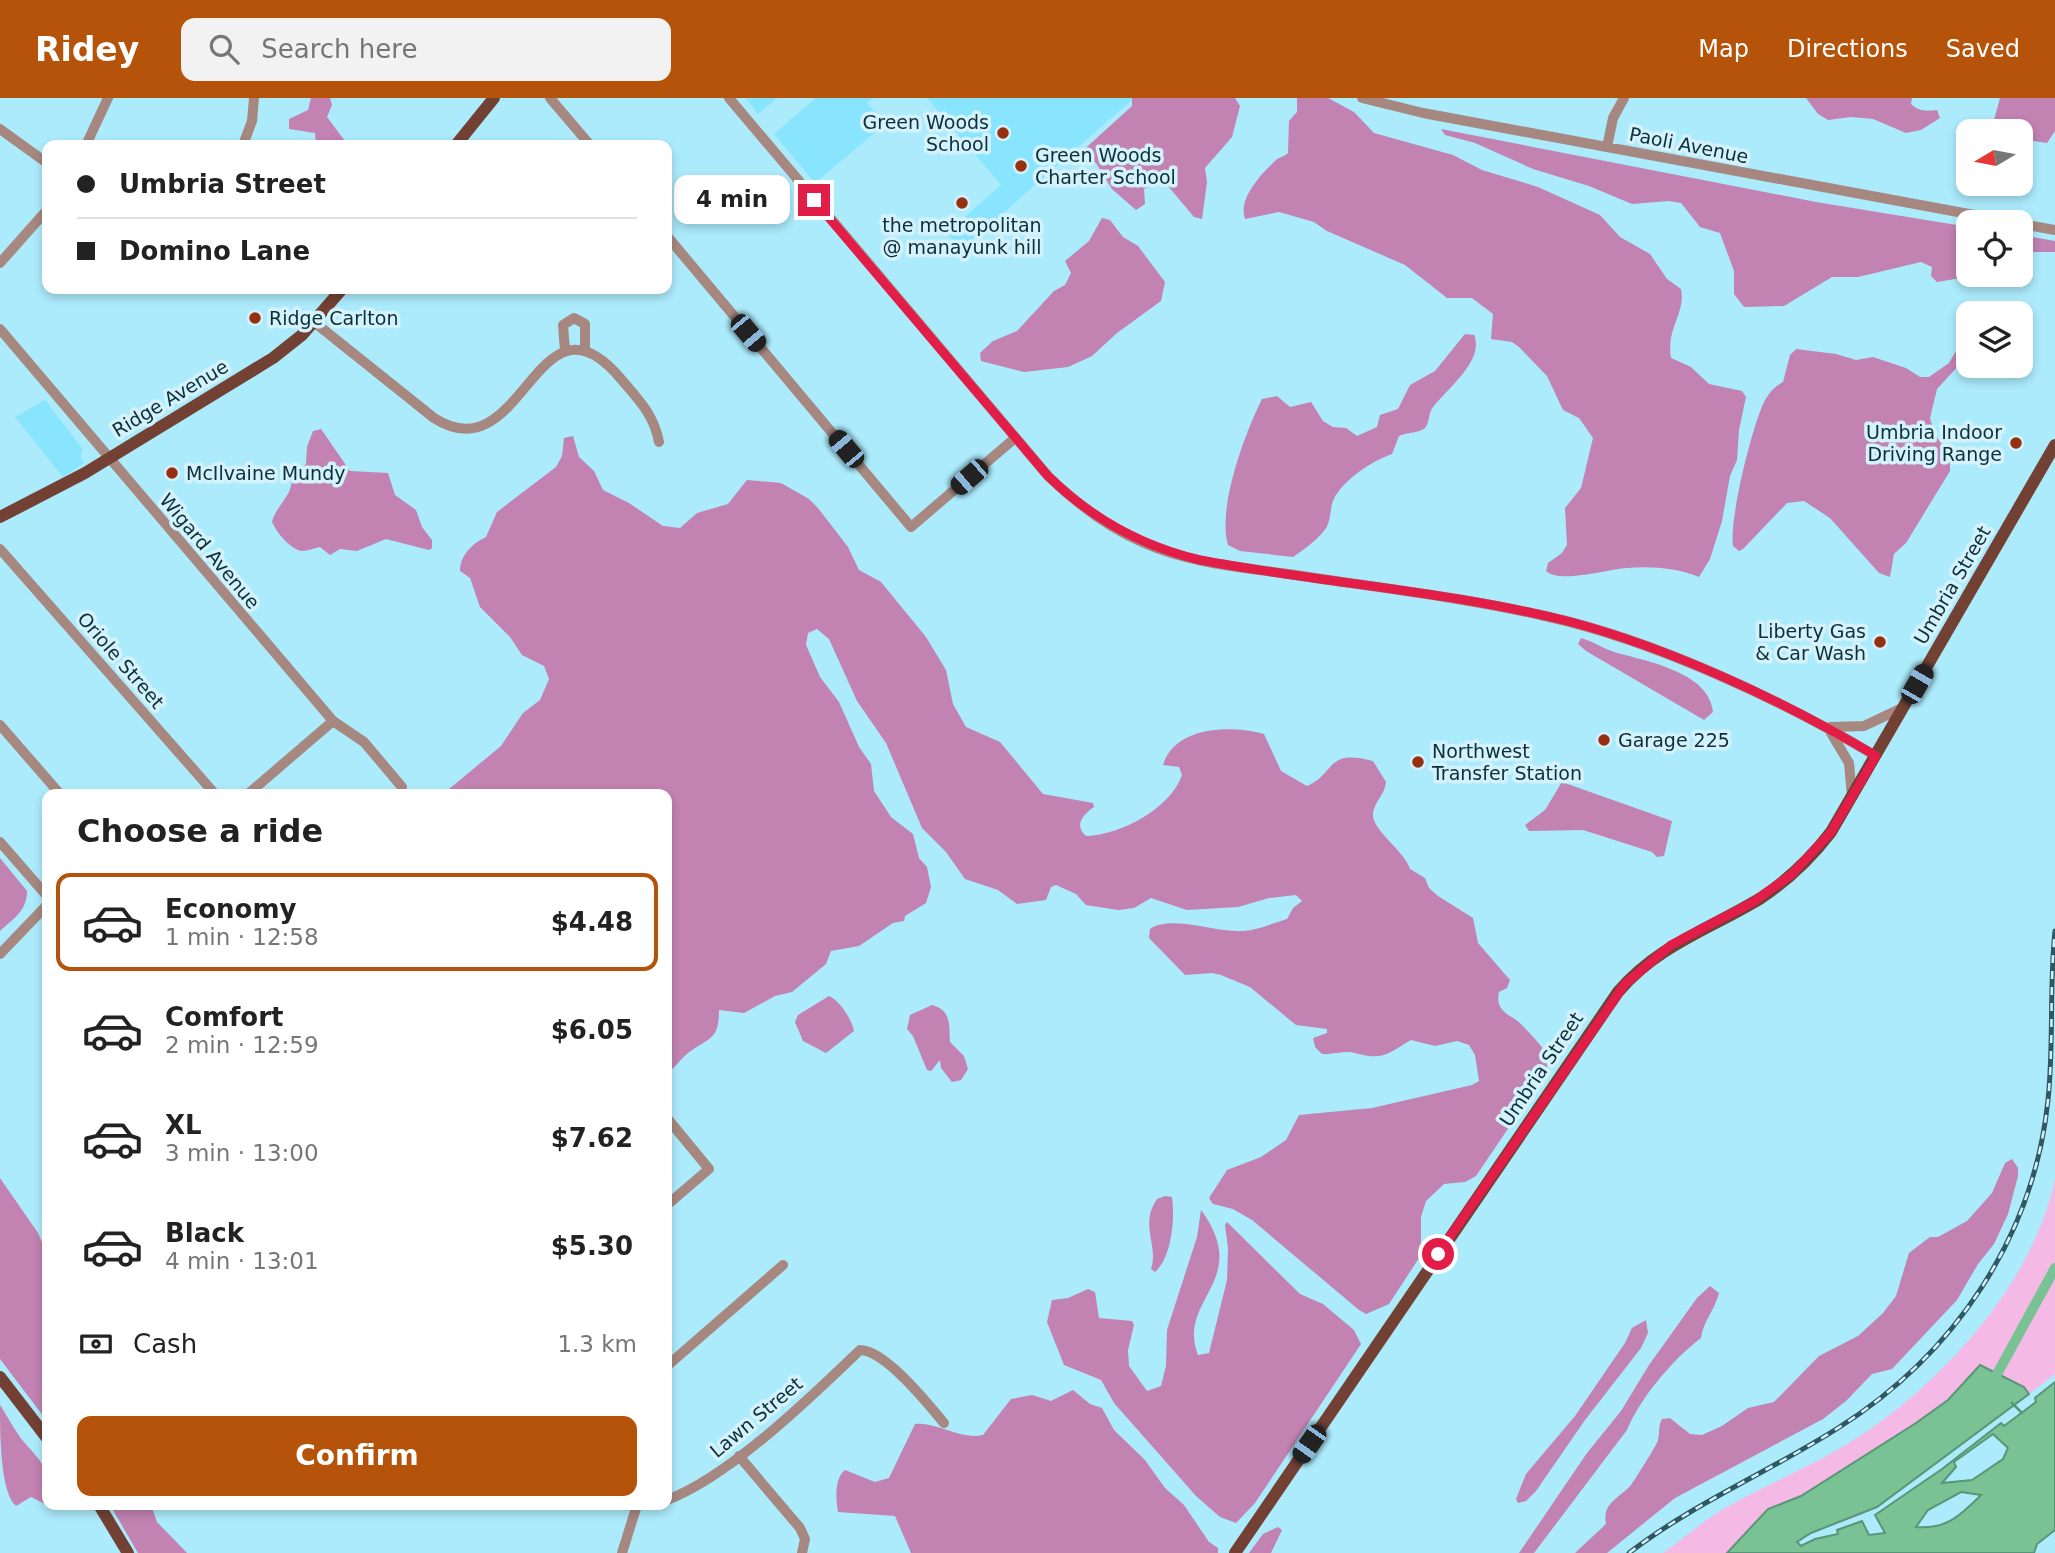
<!DOCTYPE html>
<html lang="en">
<head>
<meta charset="utf-8">
<style>
	body { margin:0; font-family:"DejaVu Sans",sans-serif; background:#f2f2f2; color:#222; height:100vh; display:flex; flex-direction:column; font-size:26px; white-space:nowrap }
	* { box-sizing:border-box; margin:0 }
	p { font-size:23px; color:#767676 }
	.icon { flex:none; width:38px; height:38px; fill:none; stroke:currentColor; stroke-width:2; stroke-linecap:round; stroke-linejoin:round }
	.map { position:relative; flex:1; overflow:hidden }
	.drawer { position:absolute; left:42px; top:691px; width:630px; height:721px; display:flex; flex-direction:column; background:#fff; border-radius:14px; box-shadow:0 4px 10px #0003 }
	.drawer>* { flex:none }
	.top-card { position:absolute; left:42px; top:42px; width:630px; height:154px; border-radius:14px; box-shadow:0 4px 10px #0003; display:grid; align-content:center; height:154px; padding:0 35px; background:#fff }
	.needle { width:46px; rotate:260deg }
	.buttons { position:absolute; left:1956px; top:21px; display:grid; gap:14px }
	.buttons a { display:grid; place-items:center; width:77px; height:77px; border-radius:14px; background:#fff; box-shadow:0 4px 10px #0003; font-size:35px }
	.end { position:absolute; width:32px; height:32px; margin:-16px; border:9px solid #e11d48; background:#fff; box-shadow:0 0 0 4px #fff }
	.from { border-radius:50% }
	.bubble { position:absolute; height:49px; border-radius:14px; background:#fff; box-shadow:0 4px 10px #0003; font-size:23px; font-weight:600; line-height:49px; text-align:center }
	.car { position:absolute; width:21px; height:42px; margin:-21px -10px; border-radius:9px; box-shadow:0 0 5px 2px #0007; background:linear-gradient(#222 24%,#8ab4d8 0 40%,#222 0 76%,#8ab4d8 0 86%,#222 0) }
	.top-card b { display:flex; align-items:center; gap:24px; height:66px; font-size:26px }
	.top-card b+b { border-top:2px solid #e0e0e0 }
	.top-card i { width:18px; height:18px; background:#222 }
	ul { padding:0; list-style:none }
	li { display:flex; align-items:center; gap:21px; height:98px; margin:0 14px 10px; padding:0 21px; border:4px solid transparent; border-radius:14px }
	li div { flex:1 }
	li b { display:block; font-size:26px }
	li em { font-style:normal; font-weight:600 }
	li.on { border-color:#b45309 }
	li>.icon { width:63px; height:63px; stroke-width:1.5 }
	h2 { padding:0 35px; font-size:32px; line-height:84px }
	.pay { display:flex; align-items:center; gap:18px; height:77px; padding:0 35px; font-size:26px }
	.pay p { margin-inline-start:auto }
	.button { display:flex; gap:14px; margin-top:auto; padding:14px 35px }
	.button a { flex:1; height:80px; border-radius:14px; background:#b45309; color:#fff; font-size:28px; font-weight:600; line-height:80px; text-align:center }
	header { display:flex; align-items:center; gap:42px; box-sizing:border-box; height:98px; padding:0 35px; background:#b45309; color:#fff }
	header strong { font-size:33px }
	nav { display:flex; gap:38px; margin-inline-start:auto; font-size:24px }
	.search { width:490px; height:63px; background:#f2f2f2; display:flex; align-items:center; gap:18px; box-sizing:border-box; padding:0 24px; border-radius:14px; color:#767676; font-size:26px }
	.map>svg:first-child { display:block }
</style>
</head>
<body>
<header>
<strong>Ridey</strong>
<div class="search"><svg class="icon" aria-label="search" viewBox="0 0 24 24"><circle cx="10" cy="10" r="6"/><path d="M15 15l6 6"/></svg>Search here</div>
<nav><a>Map</a><a>Directions</a><a>Saved</a></nav>
</header>
<div class="map">
<svg width="2055" height="1455" viewBox="0 0 2055 1455">
	<rect width="100%" height="100%" fill="#acebfc"/>
	<path fill="#88e5fd" d="M746,0H777L758,16Z
		M816,0H873L867,5L885,26L815,85L774,36Z
		M927,0H1134L961,152L947,135L1001,87Z
		M45,302L82,350L81,361L84,365L63,379L15,319Z"/>
	<path fill="#f5b9e5" d="M2055,1081V1276L1891,1400L1861,1417L1811,1435L1770,1455H1663C1683,1441 1702,1424 1723,1411C1771,1384 1823,1364 1869,1332C1951,1275 2034,1181 2055,1081Z"/>
	<path fill="#c282b2" d="M311,0H330L332,7L327,19L348,47H316L315,35L289,31V21L308,12Z
		M1132,0H1235L1240,8L1232,39L1205,70L1207,84L1202,121L1194,119L1163,82L1144,91L1145,106L1136,112L1112,91L1096,65L1078,57L1132,8Z
		M1297,0H1328L1354,14L1374,35L1453,57L1482,72L1538,89L1600,117L1620,139L1650,156L1667,181L1681,191C1686,215 1666,230 1671,260L1691,269L1709,286L1742,293L1746,299L1739,332L1737,362L1730,378L1722,423L1710,461L1699,479C1677,470 1651,468 1627,470C1608,471 1560,486 1546,473L1548,465L1562,455L1567,447L1565,410L1581,390L1593,340L1579,320L1563,312L1547,278L1519,249L1512,244L1491,241L1493,216L1472,200H1447L1405,167L1327,133L1314,124L1279,114L1245,121C1238,101 1260,77 1274,64C1278,59 1284,59 1288,55L1289,23L1297,14Z
		M1806,0H1912L1911,6C1920,14 1926,13 1937,12L1940,20L1921,32L1906,35L1873,21L1851,19L1828,22L1818,16Z
		M2000,0H2055V33L2047,45L2021,41V33H1991Z
		M1441,31L1816,104L1969,129V177H1979L1937,184L1931,178L1932,169L1921,164L1858,179H1832L1784,208L1744,209L1734,196V173L1720,135L1700,129L1681,105L1669,103L1632,106L1589,88L1533,71L1475,45L1445,37Z
		M1102,120L1110,122L1123,139L1138,148L1165,184L1161,203L1117,235L1092,258L1068,269L1024,274L981,263L980,255L993,243L1017,233L1054,193L1065,187L1071,175L1065,163L1089,143Z
		M2021,137L2055,143V154H2021Z
		M1969,231V256L1937,291L1930,320L1935,337L1950,357V373L1906,445L1894,456L1890,479L1879,475L1830,420L1804,403L1787,405L1743,451L1739,453L1733,448C1729,421 1752,329 1764,304C1769,295 1774,289 1783,284L1790,257L1796,251L1836,256L1856,262L1873,259L1906,270L1920,279H1929L1949,265Z
		M1465,236L1474,237C1485,262 1447,291 1433,309C1428,315 1430,324 1425,330C1420,335 1407,334 1399,338L1392,356C1372,363 1342,382 1333,403C1330,411 1331,422 1326,430C1320,440 1303,452 1293,459L1240,453L1228,447C1217,410 1245,335 1262,301L1277,298L1290,309L1311,304L1323,323L1333,329L1346,330L1357,338L1377,329L1380,317L1398,311L1410,287L1435,273Z
		M321,331L350,373L388,375L395,397L416,412L422,429L432,442V450L429,452L386,441L357,453L340,451L330,457L320,449C314,450 308,453 302,453C290,451 277,435 272,424C275,413 280,409 286,399C296,385 285,384 306,366L307,349L313,333Z
		M573,338L579,359L594,373L603,392L629,405L663,428L680,430L697,415L728,406L747,382L781,385L809,401L818,410L848,449L859,472L881,484L926,539L946,572L953,606L966,629L1000,644L1043,696L1093,705L1094,709C1084,716 1073,727 1086,738C1121,737 1171,710 1182,677L1179,669L1163,667C1175,628 1231,627 1264,636L1281,673L1307,688C1336,676 1325,650 1373,663L1386,684C1385,696 1375,703 1373,715C1371,732 1405,753 1410,771L1425,780L1429,790L1438,798L1473,820L1478,845L1510,882L1507,890L1499,894C1494,915 1513,917 1522,927C1532,938 1542,947 1550,961L1543,979L1476,1078L1465,1084L1444,1086L1426,1103L1421,1119V1157L1389,1206L1366,1216L1359,1212L1252,1122L1233,1111L1213,1106L1209,1100L1227,1072L1261,1059L1286,1042L1299,1017L1372,1010L1472,987L1479,983L1475,957L1469,947L1457,943L1435,948L1411,942C1387,956 1383,963 1355,955C1346,952 1332,957 1322,956L1315,949L1313,940L1327,935V931L1296,927L1250,889L1221,877L1212,875L1185,877L1149,840L1150,831C1171,816 1217,835 1243,833C1258,832 1273,825 1287,821L1293,810L1302,803L1296,797L1269,800L1238,809L1187,812L1151,800L1134,810L1118,812L1086,807L1076,796L1056,787L1051,789L1046,802L1017,806L998,792L965,781L946,754L922,730L886,645L857,603L829,541L817,531L808,535L806,547L820,579L839,604L859,649L871,666L874,693L891,719L913,736L919,760L927,769L931,789L926,805L905,818L904,823L893,825L859,848L831,853L826,866L792,894L775,898L744,915L719,912C719,943 709,939 688,955C680,961 676,970 667,974V696H443L501,648L523,615L540,602L549,581L544,568L522,557L510,539L480,509L470,480L460,473C460,457 473,445 486,439L497,414L556,369L562,358L564,340Z
		M1581,540C1595,544 1607,553 1621,556C1651,564 1710,576 1713,614L1704,622L1586,553L1578,546Z
		M1562,684L1672,723L1664,758L1657,759L1652,754L1583,732L1529,733L1525,727L1545,712Z
		M0,760L27,793C27,813 13,821 0,833Z
		M829,898C840,903 851,920 854,933L826,955L803,943L795,924L798,917Z
		M932,907C952,912 949,929 950,944L964,958L968,971L961,982L952,984L941,970L940,962L931,973L927,972L913,938L907,931L910,917Z
		M2012,1061L2018,1070V1078L2008,1116L1994,1146L1978,1166L1957,1202L1892,1271L1872,1276L1846,1303L1823,1321L1675,1400L1607,1455H1575L1606,1426C1602,1404 1619,1401 1631,1387C1634,1383 1657,1347 1658,1342C1660,1334 1658,1328 1662,1321L1670,1320L1690,1336L1702,1337L1722,1328L1748,1310L1774,1304L1819,1258L1858,1238L1883,1215L1896,1198L1909,1155L1930,1139H1938L1967,1123L1992,1095L2005,1065Z
		M0,1080L38,1135L47,1156V1323L0,1261Z
		M1165,1098L1172,1099C1175,1120 1172,1159 1155,1174L1151,1171C1159,1148 1139,1127 1157,1101Z
		M1201,1112C1253,1183 1176,1201 1198,1257L1209,1255L1227,1182L1228,1150L1225,1127L1227,1124L1300,1196L1323,1206L1354,1232L1361,1246L1255,1405L1236,1425L1220,1419L1196,1398L1114,1305L1101,1282L1064,1267L1047,1224L1052,1202L1068,1200L1088,1191L1095,1194L1099,1220L1132,1223L1134,1227L1128,1252L1129,1268L1147,1293L1161,1288L1166,1268L1167,1232L1197,1139Z
		M1710,1188L1719,1195C1715,1212 1703,1223 1701,1240C1674,1260 1640,1300 1627,1332L1534,1455H1519L1587,1355L1621,1313L1649,1267L1697,1200Z
		M1646,1222L1648,1235L1641,1250L1585,1322L1536,1393L1526,1403L1518,1405L1516,1401L1526,1376L1575,1318L1625,1245L1632,1230Z
		M1073,1292L1090,1306L1102,1310L1114,1332L1145,1362L1165,1390L1184,1407L1209,1444L1218,1450V1455H911L895,1418L838,1414C836,1401 834,1381 845,1372L875,1384L889,1380L915,1326C938,1324 959,1342 983,1337L1011,1301L1032,1297L1051,1303Z
		M0,1307C8,1319 14,1332 24,1344C48,1371 47,1369 47,1407L31,1399L16,1408C0,1395 0,1332 0,1307Z
		M110,1407H151L157,1424L187,1455H138Z
		M1278,1429L1282,1432L1271,1455H1249L1263,1436Z"/>
	<path fill="#78c294" stroke="#589678" stroke-width="2" fill-rule="evenodd" d="M1980,1267L2024,1289L2029,1296L1877,1409L1811,1435L1797,1444L1801,1448L1815,1441L1838,1436L1837,1432L1862,1423L1869,1437L1885,1435L1875,1417L1942,1371L2001,1325L2004,1328L2036,1304L2035,1300L2055,1284V1432L2037,1446L2034,1455H1727L1768,1411L1801,1398L1916,1325L1948,1302ZM1993,1336L2008,1350L2003,1361L1972,1382L1942,1385L1956,1369L1954,1364ZM1961,1394L1981,1397C1961,1417 1946,1432 1916,1429L1928,1412Z"/>
	<g fill="none" stroke-linecap="round" stroke-linejoin="round">
		<path stroke="#589678" stroke-width="2.5" d="M2012,1305L2022,1315"/>
		<path stroke="#78c294" stroke-width="10" d="M1991,1287L2055,1170"/>
		<path stroke="#a68880" stroke-width="10" d="M550,0L590,47
			M729,0L1048,378C1077,406 1107,429 1144,445C1189,465 1240,469 1288,476C1374,489 1461,499 1545,518C1654,542 1780,601 1876,658
			M1362,0L1423,15L2012,124
			M0,31L47,65
			M86,47L108,0
			M243,47L252,23L254,0
			M1607,49L1613,20L1624,0
			M2021,126L2055,132
			M667,138L911,429L1015,340
			M0,165L47,112
			M314,224L434,320C524,378 536,180 621,281C639,302 654,317 659,344
			M0,231L333,623L364,644L402,689
			M565,253L563,227L574,220L585,226V252
			M0,451L215,696
			M0,627L60,696
			M1830,629L1864,628L1902,610
			M1831,635L1849,665L1852,698
			M248,696L333,623
			M0,744L47,798
			M0,856L47,807
			M667,1020L709,1071L667,1107
			M667,1268L783,1167
			M739,1358L800,1430L805,1441L802,1455
			M667,1402C729,1379 811,1299 860,1252C885,1252 928,1306 944,1325
			M622,1455L637,1407"/>
		<path stroke="#724134" stroke-width="12" d="M456,47L494,0
			M0,419L85,375L273,260L302,237L342,191
			M0,1279L47,1340
			M99,1407L128,1455
			M1235,1455L1618,894C1658,847 1710,831 1761,800C1788,782 1811,760 1831,734L2055,347"/>
		<defs>
			<path id="rail" d="M1629,1455C1694,1405 1769,1374 1838,1330C1954,1257 2034,1139 2048,1002C2054,946 2049,889 2055,833"/>
		</defs>
		<use href="#rail" stroke="#2f5862" stroke-width="5"/>
		<use href="#rail" stroke="#d4f2fb" stroke-width="2.5" stroke-dasharray="8" stroke-linecap="butt"/>
	</g>
	<g fill="none" stroke-linecap="round" stroke-linejoin="round">
		<path stroke="#e11d48" stroke-width="9" d="M814,102L1048,378C1092,421 1141,448 1200,462C1322,485 1450,493 1571,524C1672,551 1786,604 1876,658L1831,734L1791,777L1753,804L1671,847L1625,886L1438,1156"/>
	</g>
	<g fill="#973011" stroke="#d4f2fb" stroke-width="2.5">
		<circle cx="1003" cy="35" r="7"/>
		<circle cx="1021" cy="68" r="7"/>
		<circle cx="962" cy="105" r="7"/>
		<circle cx="255" cy="220" r="7"/>
		<circle cx="2016" cy="345" r="7"/>
		<circle cx="172" cy="375" r="7"/>
		<circle cx="1880" cy="544" r="7"/>
		<circle cx="1604" cy="642" r="7"/>
		<circle cx="1418" cy="664" r="7"/>
	</g>
	<g text-anchor="middle" stroke-width="7" stroke-linejoin="round" paint-order="stroke">
		<g font-size="19" fill="#0c2f38" stroke="#d4f2fb" text-anchor="start">
			<text x="989" y="31" text-anchor="end">Green Woods<tspan x="989" dy="22">School</tspan></text>
			<text x="1035" y="64">Green Woods<tspan x="1035" dy="22">Charter School</tspan></text>
			<text x="962" y="134" text-anchor="middle">the metropolitan<tspan x="962" dy="22">@ manayunk hill</tspan></text>
			<text x="269" y="227">Ridge Carlton</text>
			<text x="2002" y="341" text-anchor="end">Umbria Indoor<tspan x="2002" dy="22">Driving Range</tspan></text>
			<text x="186" y="382">McIlvaine Mundy</text>
			<text x="1866" y="540" text-anchor="end">Liberty Gas<tspan x="1866" dy="22">&amp; Car Wash</tspan></text>
			<text x="1618" y="649">Garage 225</text>
			<text x="1432" y="660">Northwest<tspan x="1432" dy="22">Transfer Station</tspan></text>
		</g>
		<g font-size="19" fill="#0c2f38" stroke="#d4f2fb">
			<text transform="translate(1689 47) rotate(11)" y="7">Paoli Avenue</text>
			<text transform="translate(170 300) rotate(-31)" y="7">Ridge Avenue</text>
			<text transform="translate(210 453) rotate(50)" y="7">Wigard Avenue</text>
			<text transform="translate(1952 487) rotate(-60)" y="7">Umbria Street</text>
			<text transform="translate(121 562) rotate(49)" y="7">Oriole Street</text>
			<text transform="translate(1541 971) rotate(-56)" y="7">Umbria Street</text>
			<text transform="translate(756 1319) rotate(-40)" y="7">Lawn Street</text>
		</g>
	</g>
</svg>
<div class="buttons">
<a><svg class="needle" viewBox="-14 -14 28 28"><path d="M0-13l5 13h-10z" fill="#e53935"/><path d="M0 13l5-13h-10z" fill="#767676"/></svg></a>
<a><svg class="icon" aria-label="locate" viewBox="0 0 24 24"><circle cx="12" cy="12" r="6"/><path d="M12 2v4M12 18v4M2 12h4M18 12h4"/></svg></a>
<a><svg class="icon" aria-label="layers" viewBox="0 0 24 24"><path d="M12 4l9 5-9 5-9-5zM3 14l9 5 9-5"/></svg></a>
</div>
<i class="end from" style="left:1438px;top:1156px"></i>
<i class="end" style="left:814px;top:102px"></i>
<div class="bubble" style="left:674px;top:77px;width:116px">4 min</div>
<i class="car" style="left:748px;top:235px;rotate:140deg"></i>
<i class="car" style="left:846px;top:351px;rotate:320deg"></i>
<i class="car" style="left:969px;top:379px;rotate:229deg"></i>
<i class="car" style="left:1917px;top:586px;rotate:30deg"></i>
<i class="car" style="left:1309px;top:1346px;rotate:215deg"></i>
<div class="top-card">
<b><i class="from"></i>Umbria Street</b>
<b><i></i>Domino Lane</b>
</div>
<section class="drawer">
<h2>Choose a ride</h2>
<ul>
<li class="on"><svg class="icon" aria-label="car" viewBox="0 0 24 24"><path d="M5 17H2v-5l4-1 3-4h7l3 4 3 1v5h-3M9 17h6M6 11h13"/><circle cx="7" cy="17" r="2"/><circle cx="17" cy="17" r="2"/></svg><div><b>Economy</b><p>1 min · 12:58</p></div><em>$4.48</em></li>
<li><svg class="icon" aria-label="car" viewBox="0 0 24 24"><path d="M5 17H2v-5l4-1 3-4h7l3 4 3 1v5h-3M9 17h6M6 11h13"/><circle cx="7" cy="17" r="2"/><circle cx="17" cy="17" r="2"/></svg><div><b>Comfort</b><p>2 min · 12:59</p></div><em>$6.05</em></li>
<li><svg class="icon" aria-label="car" viewBox="0 0 24 24"><path d="M5 17H2v-5l4-1 3-4h7l3 4 3 1v5h-3M9 17h6M6 11h13"/><circle cx="7" cy="17" r="2"/><circle cx="17" cy="17" r="2"/></svg><div><b>XL</b><p>3 min · 13:00</p></div><em>$7.62</em></li>
<li><svg class="icon" aria-label="car" viewBox="0 0 24 24"><path d="M5 17H2v-5l4-1 3-4h7l3 4 3 1v5h-3M9 17h6M6 11h13"/><circle cx="7" cy="17" r="2"/><circle cx="17" cy="17" r="2"/></svg><div><b>Black</b><p>4 min · 13:01</p></div><em>$5.30</em></li>
</ul>
<div class="pay"><svg class="icon" aria-label="cash" viewBox="0 0 24 24"><path d="M3 7h18v10H3z"/><circle cx="12" cy="12" r="2"/></svg>Cash<p>1.3 km</p></div>
<div class="button"><a>Confirm</a></div>
</section>
</div>
</body>
</html>
